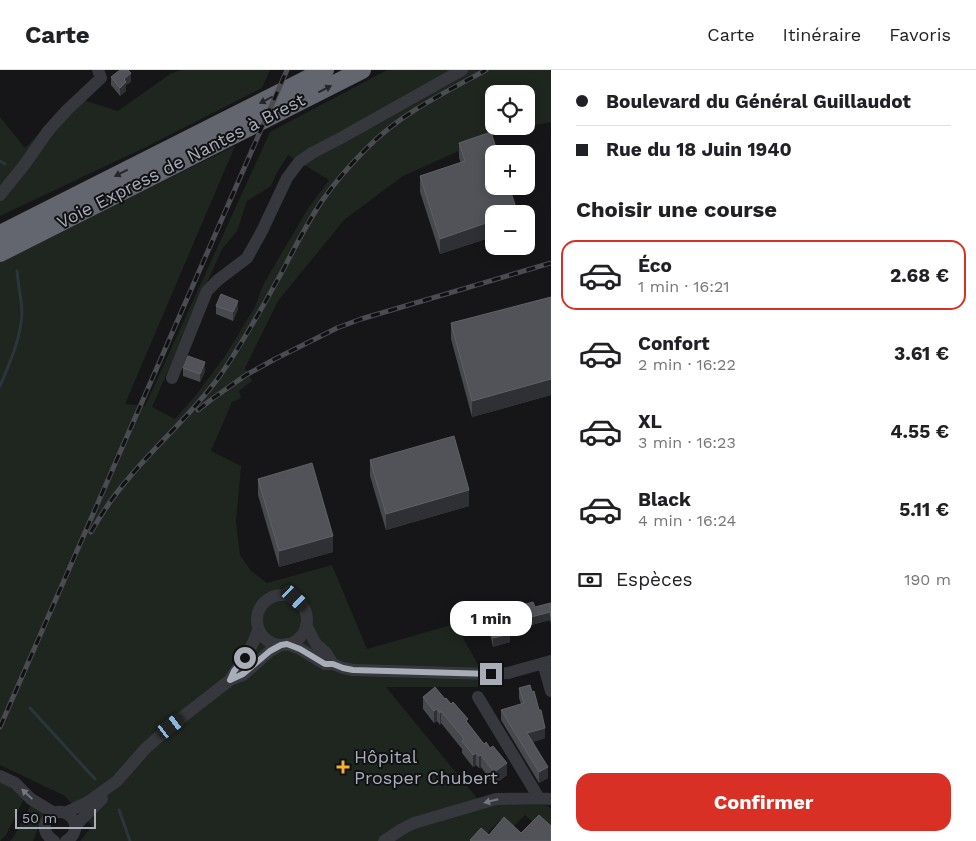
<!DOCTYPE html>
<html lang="fr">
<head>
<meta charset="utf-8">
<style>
	body { margin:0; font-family:"Work Sans",sans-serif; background:#f6f6f6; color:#202124; height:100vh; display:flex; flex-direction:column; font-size:19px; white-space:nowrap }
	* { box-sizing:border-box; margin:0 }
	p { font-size:16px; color:#757577 }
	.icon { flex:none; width:28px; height:28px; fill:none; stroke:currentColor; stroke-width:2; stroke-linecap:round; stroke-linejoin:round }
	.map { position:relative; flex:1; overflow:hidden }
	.side { display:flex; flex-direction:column; background:#fff; width:425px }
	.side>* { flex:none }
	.hud { display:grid; align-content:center; height:110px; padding:0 25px; background:#fff }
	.fabs { position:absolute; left:485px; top:15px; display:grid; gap:10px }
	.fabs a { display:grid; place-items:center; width:50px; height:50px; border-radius:10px; background:#fff; box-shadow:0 2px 12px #0003; font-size:25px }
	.scale { position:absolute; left:15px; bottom:12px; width:81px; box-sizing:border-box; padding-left:5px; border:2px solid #a8adb8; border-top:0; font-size:14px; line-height:18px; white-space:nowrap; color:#a8adb8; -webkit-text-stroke:4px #111113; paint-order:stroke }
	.end { position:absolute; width:22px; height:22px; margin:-11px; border:6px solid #a8adb8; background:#111; box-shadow:0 0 0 2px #111 }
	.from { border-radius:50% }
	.bubble { position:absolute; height:35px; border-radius:15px; background:#fff; box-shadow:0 2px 12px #0003; font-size:16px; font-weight:700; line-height:35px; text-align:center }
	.car { position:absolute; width:15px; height:30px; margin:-15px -8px; border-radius:6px; box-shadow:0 0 4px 1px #0007; background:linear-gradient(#222 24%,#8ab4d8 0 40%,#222 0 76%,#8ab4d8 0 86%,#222 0) }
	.hud b { display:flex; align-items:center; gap:18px; height:48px; font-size:19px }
	.hud b+b { border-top:1px solid #e0e0e0 }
	.hud i { width:12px; height:12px; background:#202124 }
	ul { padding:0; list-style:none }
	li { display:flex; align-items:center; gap:15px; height:70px; margin:0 10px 8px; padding:0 15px; border:2px solid transparent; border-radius:15px }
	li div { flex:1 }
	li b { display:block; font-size:19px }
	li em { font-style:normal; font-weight:700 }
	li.on { border-color:#d93025 }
	li>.icon { width:45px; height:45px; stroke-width:1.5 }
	h2 { padding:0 25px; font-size:22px; line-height:60px }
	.pay { display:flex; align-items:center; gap:12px; height:55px; padding:0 25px; font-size:19px }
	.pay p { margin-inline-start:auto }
	.button { display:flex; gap:10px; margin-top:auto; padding:10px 25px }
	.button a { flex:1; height:58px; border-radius:15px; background:#d93025; color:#fff; font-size:20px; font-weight:700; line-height:58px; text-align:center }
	header { display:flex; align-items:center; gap:30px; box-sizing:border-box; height:70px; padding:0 25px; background:#fff; border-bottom:1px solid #e0e0e0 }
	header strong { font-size:24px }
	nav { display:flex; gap:28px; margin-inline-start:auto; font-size:18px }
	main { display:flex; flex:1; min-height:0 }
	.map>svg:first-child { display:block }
</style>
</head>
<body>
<header>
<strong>Carte</strong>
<nav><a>Carte</a><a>Itinéraire</a><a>Favoris</a></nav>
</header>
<main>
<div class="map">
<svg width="551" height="771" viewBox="0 0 551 771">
	<rect width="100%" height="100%" fill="#161618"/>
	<path fill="#1e261f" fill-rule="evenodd" d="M181,0H270L262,18L144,78L0,146V47L25,78L73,27L118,41L170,4Z
		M387,0H551V52L501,62L403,106L344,150L278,231L245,298L252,311L239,321L241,328L232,332L211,381L241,396L236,451L240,485L251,501L267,513L332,495L367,579L455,554L491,617H386L476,727L478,737C499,733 533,725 551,738V765L545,763L525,745L511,759L500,750L480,771H80L92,756L65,726L0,695V191L235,76L125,334L145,336L270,62ZM494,24H526V56H494ZM288,85L329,110L307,140L263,215L255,237L225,286L196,325L175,349L152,337L222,179L237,161L247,131L271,116L276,104Z
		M0,710L25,727L6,765L0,771Z
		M31,735L45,742C39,750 38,761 33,771H10L13,768Z"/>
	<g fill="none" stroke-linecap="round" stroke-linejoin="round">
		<path stroke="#2c353c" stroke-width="3" d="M0,91L5,94
			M0,316C10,292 20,271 22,244C22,230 18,216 17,201
			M30,638L95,709
			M119,740L130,771"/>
		<path stroke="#37383d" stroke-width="12" d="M0,125L25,94L48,61L67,40L101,8L98,0
			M172,308L207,221L218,210L247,188L262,161L287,108L299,92L312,83L339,69L462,0
			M257 550a25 25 0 1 1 50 0a25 25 0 1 1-50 0Z
			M306,555L316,574L326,583L333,594
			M287,574L300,579L325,594H333L343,598L353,600L491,604L508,603L551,591
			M543,593L551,621
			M230,610C235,601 241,594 246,586C251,578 255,569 258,560
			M478,627L539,728
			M0,706L15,713L31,729L54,743
			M65,743L88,732L117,711L145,679L171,656L230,610L243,605L270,581L281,575
			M75,756L102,729
			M54,771C48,767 44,762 45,755C46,751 48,747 51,745C68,733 87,759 66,771
			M384,771L402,759L414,753L496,729L539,728L551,729"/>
		<path stroke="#63666e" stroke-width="18" d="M0,164L325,0
			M0,183L362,0"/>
		<defs>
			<path id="rail" d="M198,340L212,329L246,305L275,289L337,258L361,249L551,193
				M91,462C102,443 114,425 128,409C157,374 192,344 219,307C243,273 263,236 283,200C295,177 307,153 322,131C335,112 350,95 366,79C400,44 444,23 486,0
				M0,657L287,0"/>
		</defs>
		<use href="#rail" stroke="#4a4c52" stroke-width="5"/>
		<use href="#rail" stroke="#111113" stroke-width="3" stroke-dasharray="9" stroke-linecap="butt"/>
	</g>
	<path fill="#47494d" d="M111,7L131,12L126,15V21L120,26L111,15Z
		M459,73L494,176H509L491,183L486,169L440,184L420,122V106L461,93L459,88Z
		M551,227V325L472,347L451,269V253Z
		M216,236L238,239L233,251L216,244Z
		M183,298L205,301L200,312L183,306Z
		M370,390L469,436L386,460L370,406Z
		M258,409L333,482L279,497L258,425Z
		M551,533V555L550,550L520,558L516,545V537H535Z
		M490,556L510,572L493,577L490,564Z
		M519,618L545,668L533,672L548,708L539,713L501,650V640L521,634L519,628Z
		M423,627L445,629L468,653L507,705L494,715L481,697L479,698L476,695L473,697L462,683V679L441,653L440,655L437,651L434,653L423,639Z"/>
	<path fill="#2f3033" d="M131,3V12L126,15V21L120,26V18L124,9Z
		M486,153V169L440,184V169Z
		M494,166V176H509L491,183V167Z
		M238,231V239L233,251V242Z
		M205,292V301L200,312V304Z
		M551,309V325L472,347V331Z
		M469,420V436L386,460V444Z
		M333,466V482L279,497V481Z
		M550,542V550L520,558V550Z
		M510,564V572L493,577V568Z
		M437,639V651L434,653V641Z
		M441,641V653L440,655V643Z
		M545,658V668L527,674V663Z
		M476,683V695L473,697V685Z
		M481,685V697L479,698V686Z
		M507,693V705L494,715V702Z
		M548,697V708L539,713V702Z"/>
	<path fill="#525359" stroke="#5f6168" d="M120,0H128L131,3L124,9L126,12L120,18L111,7Z
		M491,62L498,84H494V116H509L518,144H494V166L491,167L486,153L440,169L420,106L465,91L459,73Z
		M221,224L238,231L233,242L216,236Z
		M551,227V309L472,331L451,253Z
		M188,286L205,292L200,304L183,298Z
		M454,366L469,420L386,444L370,390Z
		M312,393L333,466L279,481L258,409Z
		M533,532L535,537L551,533V547L550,542L520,550L516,537Z
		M507,551L510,564L493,568L490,556Z
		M530,615L532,622L534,621L539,640H541L545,658L527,663L548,697L539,702L501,640L524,633L519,618Z
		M435,617L445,629L446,628L451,634L453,632L468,649L466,651L484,674L486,672L490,678L493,676L507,693L494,702L481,685L479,686L476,683L473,685L462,671L464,669L441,641L440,643L437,639L434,641L423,627Z
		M539,745L551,756V771H471L470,770L481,758L489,765L504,747L521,763Z"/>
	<defs><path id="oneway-solid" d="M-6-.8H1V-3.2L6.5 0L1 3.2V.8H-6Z" transform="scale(1.25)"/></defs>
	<g fill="#26262a">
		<use href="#oneway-solid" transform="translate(325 19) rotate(-27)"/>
		<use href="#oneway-solid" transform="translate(266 30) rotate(153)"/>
		<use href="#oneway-solid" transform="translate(121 103) rotate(153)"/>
	</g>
	<g fill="#757881">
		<use href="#oneway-solid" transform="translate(27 724) rotate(-137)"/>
		<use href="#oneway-solid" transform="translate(491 731) rotate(166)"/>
	</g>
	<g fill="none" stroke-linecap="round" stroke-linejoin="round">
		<path stroke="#a8adb8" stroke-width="6" d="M245,588L234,601L230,610L243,604L270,581L281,575L287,574L300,579L325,594H333L343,598L353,600L491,604"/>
	</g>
	<path fill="#f2b134" stroke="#111113" stroke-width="2" d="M340.5 689.5h5v5h5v5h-5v5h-5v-5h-5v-5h5z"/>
	<g text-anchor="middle" stroke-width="4" stroke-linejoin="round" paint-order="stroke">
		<g font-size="18" fill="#a8adb8" stroke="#111113">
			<text transform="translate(181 91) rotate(-27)" y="6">Voie Express de Nantes à Brest</text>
		</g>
		<g font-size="18" fill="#a8adb8" stroke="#111113" text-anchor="start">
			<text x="354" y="693">Hôpital<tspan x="354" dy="21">Prosper Chubert</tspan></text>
		</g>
	</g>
</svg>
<div class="fabs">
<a><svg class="icon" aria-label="locate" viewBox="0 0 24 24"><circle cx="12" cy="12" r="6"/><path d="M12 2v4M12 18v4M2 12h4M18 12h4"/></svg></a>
<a>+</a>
<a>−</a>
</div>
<div class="scale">50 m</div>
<i class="end from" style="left:245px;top:588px"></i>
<i class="end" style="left:491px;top:604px"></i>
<div class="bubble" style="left:450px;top:531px;width:82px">1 min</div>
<i class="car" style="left:295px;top:528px;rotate:133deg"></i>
<i class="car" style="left:171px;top:656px;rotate:53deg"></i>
</div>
<section class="side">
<div class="hud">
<b><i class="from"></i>Boulevard du Général Guillaudot</b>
<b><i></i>Rue du 18 Juin 1940</b>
</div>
<h2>Choisir une course</h2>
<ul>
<li class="on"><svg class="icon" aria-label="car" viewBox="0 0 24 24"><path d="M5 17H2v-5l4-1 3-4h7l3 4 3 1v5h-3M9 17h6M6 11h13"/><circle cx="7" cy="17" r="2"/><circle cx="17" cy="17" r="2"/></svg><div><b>Éco</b><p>1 min · 16:21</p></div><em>2.68 €</em></li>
<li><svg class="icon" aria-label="car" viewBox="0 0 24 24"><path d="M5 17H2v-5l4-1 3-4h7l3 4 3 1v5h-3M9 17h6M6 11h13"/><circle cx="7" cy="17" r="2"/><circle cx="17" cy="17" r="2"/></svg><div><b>Confort</b><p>2 min · 16:22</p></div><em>3.61 €</em></li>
<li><svg class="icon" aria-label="car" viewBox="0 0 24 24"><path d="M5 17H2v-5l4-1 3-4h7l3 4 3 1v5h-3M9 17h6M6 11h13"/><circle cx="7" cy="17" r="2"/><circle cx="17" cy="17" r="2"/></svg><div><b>XL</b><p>3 min · 16:23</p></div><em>4.55 €</em></li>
<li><svg class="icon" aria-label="car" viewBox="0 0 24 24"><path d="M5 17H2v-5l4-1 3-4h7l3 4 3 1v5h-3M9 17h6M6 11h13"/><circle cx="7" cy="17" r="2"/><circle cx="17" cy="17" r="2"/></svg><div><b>Black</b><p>4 min · 16:24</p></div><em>5.11 €</em></li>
</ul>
<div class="pay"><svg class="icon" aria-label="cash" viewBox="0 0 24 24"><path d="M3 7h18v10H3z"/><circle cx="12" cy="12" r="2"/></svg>Espèces<p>190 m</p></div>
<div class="button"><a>Confirmer</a></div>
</section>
</main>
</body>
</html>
